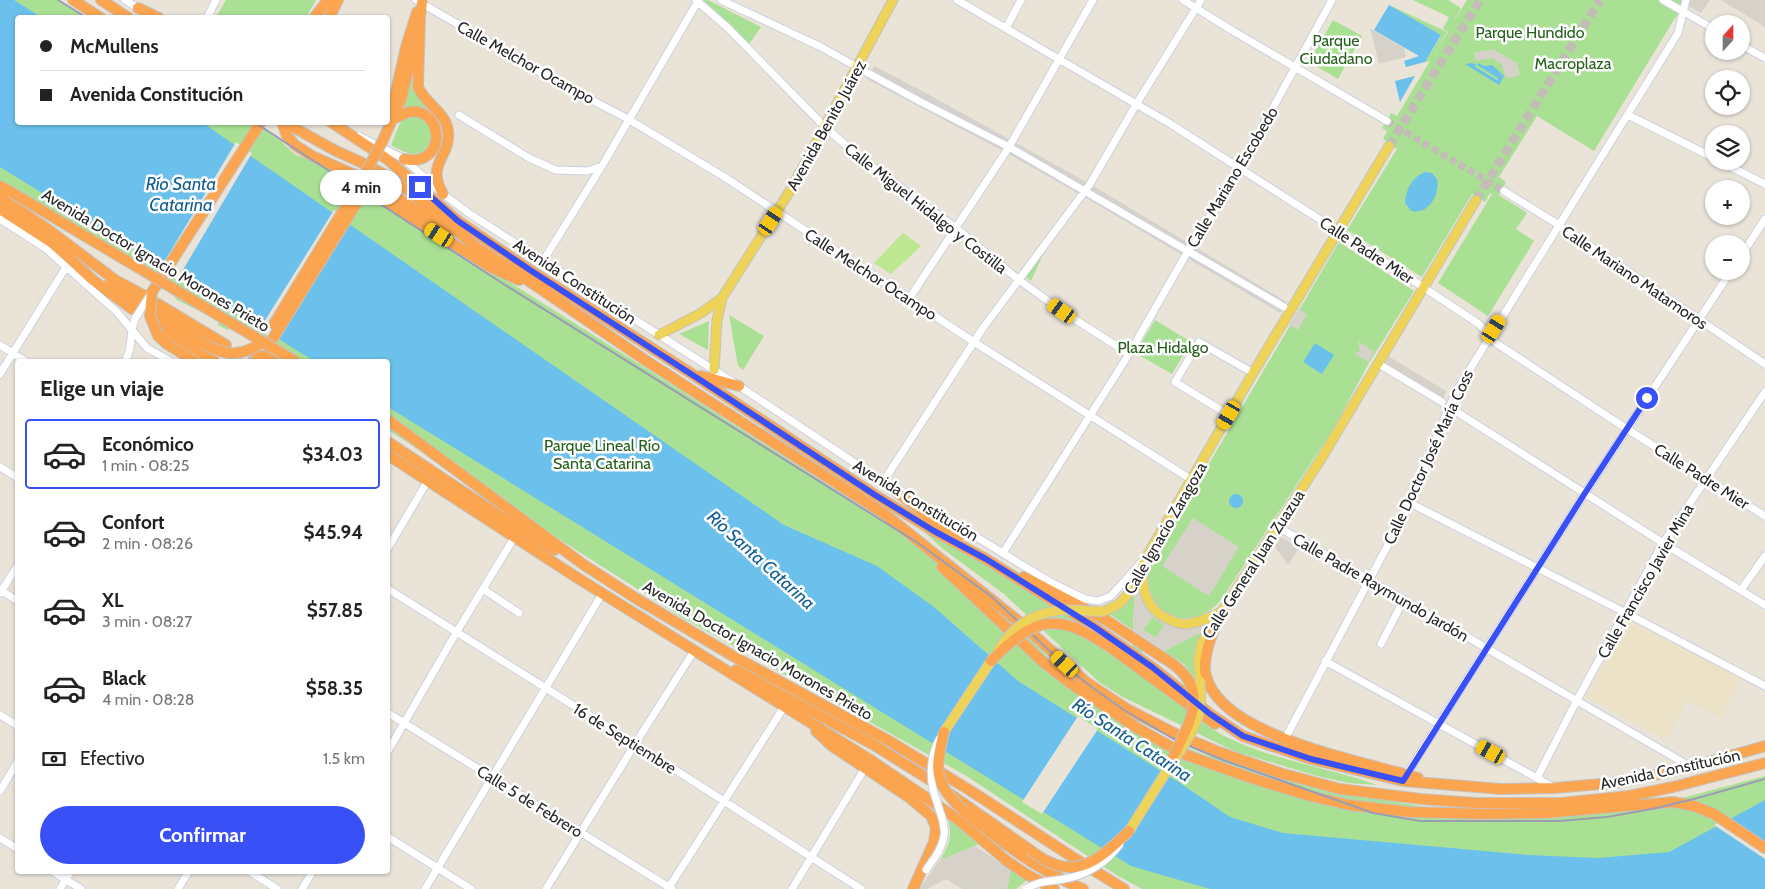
<!DOCTYPE html>
<html lang="es">
<head>
<meta charset="utf-8">
<style>
	body { margin:0; font-family:Cabin,sans-serif; background:#f6f6f6; color:#222; height:100vh; display:flex; flex-direction:column; font-size:19px; white-space:nowrap }
	* { box-sizing:border-box; margin:0 }
	p { font-size:16px; color:#767676 }
	.icon { flex:none; width:28px; height:28px; fill:none; stroke:currentColor; stroke-width:2; stroke-linecap:round; stroke-linejoin:round }
	.map { position:relative; flex:1; overflow:hidden }
	.side { position:absolute; left:15px; top:359px; width:375px; height:515px; display:flex; flex-direction:column; background:#fff; border-radius:5px; box-shadow:0 1px 4px #0004 }
	.side>* { flex:none }
	.top-card { position:absolute; left:15px; top:15px; width:375px; height:110px; border-radius:5px; box-shadow:0 1px 4px #0004; display:grid; align-content:center; height:110px; padding:0 25px; background:#fff }
	.needle { width:32px; rotate:21deg }
	.fabs { position:absolute; left:1705px; top:15px; display:grid; gap:10px }
	.fabs a { display:grid; place-items:center; width:45px; height:45px; border-radius:50%; background:#fff; box-shadow:0 1px 4px #0004; font-size:25px }
	.end { position:absolute; width:22px; height:22px; margin:-11px; border:6px solid #3850f6; background:#fff; box-shadow:0 0 0 2px #fff }
	.from { border-radius:50% }
	.bubble { position:absolute; height:35px; border-radius:18px; background:#fff; box-shadow:0 1px 4px #0004; font-size:16px; font-weight:800; line-height:35px; text-align:center }
	.car { position:absolute; width:15px; height:30px; margin:-15px -8px; border-radius:6px; box-shadow:0 0 4px 1px #0007; background:linear-gradient(#f5c518 24%,#345 0 40%,#f5c518 0 76%,#345 0 86%,#f5c518 0) }
	.top-card b { display:flex; align-items:center; gap:18px; height:48px; font-size:19px }
	.top-card b+b { border-top:1px solid #e0e0e0 }
	.top-card i { width:12px; height:12px; background:#222 }
	ul { padding:0; list-style:none }
	li { display:flex; align-items:center; gap:15px; height:70px; margin:0 10px 8px; padding:0 15px; border:2px solid transparent; border-radius:5px }
	li div { flex:1 }
	li b { display:block; font-size:19px }
	li em { font-style:normal; font-weight:800 }
	li.current { border-color:#3850f6 }
	li>.icon { width:45px; height:45px; stroke-width:1.5 }
	h2 { padding:0 25px; font-size:22px; line-height:60px }
	.pay { display:flex; align-items:center; gap:12px; height:55px; padding:0 25px; font-size:19px }
	.pay p { margin-inline-start:auto }
	.primary-button { display:flex; gap:10px; margin-top:auto; padding:10px 25px }
	.primary-button a { flex:1; height:58px; border-radius:30px; background:#3850f6; color:#fff; font-size:20px; font-weight:800; line-height:58px; text-align:center }
	.map>svg:first-child { display:block }
</style>
</head>
<body>
<div class="map">
<svg width="1765" height="889" viewBox="0 0 1765 889">
	<rect width="100%" height="100%" fill="#e9e3d8"/>
	<path fill="#ebe2c7" d="M1629,617L1741,677L1721,718L1687,701L1666,740L1586,697Z"/>
	<path fill="#a9e094" d="M0,0H59L86,17L18,18V122L254,123L281,141L294,154L315,162L430,232L677,388L901,532L1026,632L1066,678L1125,719L1176,743L1200,753L1314,788L1425,807L1460,812L1649,804L1686,797L1765,776V889H1142L1115,874L965,775L683,618L388,430V361H285L230,328L228,330L218,325L219,321L177,300L173,295L0,184Z
		M226,0H316L306,17H216Z
		M703,0H708L761,27L749,44Z
		M1413,0H1448L1461,8L1454,21L1467,0H1691L1688,6L1675,18L1594,151L1537,116L1499,177L1506,182L1499,195L1527,213L1516,229L1534,241L1488,316L1438,283L1492,194L1490,193L1485,202L1472,194L1422,277L1347,230L1397,149L1383,139L1387,131L1382,128L1391,113L1397,116L1430,61L1425,62L1441,36L1389,5L1447,32L1435,53L1448,32L1443,29L1449,17Z
		M1333,20L1362,36L1338,79L1309,62Z
		M412,79L414,90L428,109L415,106L403,109Z
		M415,115L428,121L433,136C423,161 410,156 391,145L401,121L404,118Z
		M1339,242L1414,291L1369,363L1334,428L1221,600C1189,637 1141,614 1149,566Z
		M1046,248L1031,281L1025,276Z
		M729,315L764,336L743,370L738,366Z
		M1155,320L1191,342L1172,374L1135,353Z
		M709,321L708,350L679,334Z
		M918,526C963,550 1010,573 1051,603C1076,622 1099,646 1129,657L1134,641L1142,639V653H1136C1158,677 1179,705 1205,724C1252,758 1323,765 1377,785L1349,783L1317,776L1234,751L1121,696L1099,682L1004,594L943,549Z
		M1135,590L1133,630L1108,613L1123,605Z
		M1152,617L1165,625L1156,638L1143,630Z
		M1204,631C1196,651 1191,659 1197,682L1184,664L1164,651Z
		M947,816L980,844L940,860C950,845 953,833 947,816Z
		M1011,870L1027,880L1016,889H1007Z"/>
	<path fill="#bde790" d="M903,233L921,246L891,274L874,263Z"/>
	<path fill="#d6d2ca" fill-rule="evenodd" d="M1691,0H1710L1701,13L1688,6Z
		M1721,0H1765V27Z
		M1370,28L1404,48L1406,57L1379,64Z
		M1493,49L1517,63L1520,75L1509,78L1505,76L1502,64L1492,58L1476,61L1474,53Z
		M874,66L924,92L1090,184L1287,302L1280,313L1081,195L1005,152L867,79Z
		M1299,309L1307,314L1298,330L1289,325Z
		M1358,341L1374,352L1368,362L1354,353L1360,352Z
		M1388,356L1446,391L1441,407L1380,369Z
		M1193,518L1239,547L1209,596L1162,566Z
		M1281,537L1299,548L1288,565L1275,547Z
		M1140,581L1141,591L1170,623L1212,618L1204,631L1164,651L1133,630L1135,590ZM1152,617L1164,625L1156,638L1143,630Z
		M975,846L1011,870L1007,889H962L946,879L927,889H919L940,860Z"/>
	<path fill="#6bc1eb" d="M0,0H14L41,17L18,18V122L203,123L784,525L877,566L934,607L1018,681L1180,783L1230,817L1283,833L1528,855L1598,858L1669,852L1765,800V889H1210L1131,866L388,407V361H314L0,167Z
		M1389,5L1441,35L1425,62L1406,67L1404,61L1419,56L1374,30Z
		M1472,63L1476,65L1475,67L1497,80L1500,75L1498,78L1477,65L1478,63L1484,66L1492,65L1504,76L1499,85L1465,64Z
		M1415,76L1400,102L1395,81Z
		M1425,172L1432,173L1437,179C1440,194 1429,215 1411,211L1405,203C1406,189 1412,177 1425,172Z
		M1315,343L1334,355L1322,374L1303,362Z
		M1229 501a7 7 0 1 1 14 0a7 7 0 1 1-14 0Z"/>
	<path fill="#e9e3d8" d="M236,142L252,153L177,280L160,269Z
		M334,210L350,221L276,341L259,330Z
		M1078,716L1098,729L1042,814L1022,802Z
		M1727,817L1765,843V859L1714,825Z"/>
	<g fill="none" stroke-linecap="round" stroke-linejoin="round">
		<path stroke="#c2bdb5" stroke-width="7" stroke-dasharray="7 3.5" stroke-linecap="butt" d="M1387,121L1504,191"/>
		<path stroke="#c2bdb5" stroke-width="9" stroke-dasharray="9 4.5" stroke-linecap="butt" d="M1389,146L1480,0
			M1476,200L1600,0"/>
		<path stroke="#c2bdb5" stroke-width="10" stroke-dasharray="10 5" stroke-linecap="butt" d="M235,350L253,361"/>
		<defs>
			<path id="minor" d="M125,0L138,8
				M416,0L559,83L628,119L726,178L974,342L1192,480
				M696,0L728,28L825,127L858,156L956,228L1019,280L1062,311L1129,354
				M721,0L819,46L919,101L1009,147L1284,307
				M957,0L1169,123L1338,231L1479,324L1496,343L1627,429L1765,516
				M1183,0L1233,31L1387,121
				M1663,0L1714,29
				M207,18L216,0
				M1006,28L1021,0
				M1741,45L1765,58
				M459,115L529,158L556,170L587,171L602,166
				M1628,115L1714,158
				M359,136L404,159L443,194L470,214L739,386L885,483
				M1719,161L1765,184
				M1504,191L1559,225L1765,364
				M0,219L45,248L117,312L147,348L170,361
				M1741,256L1765,219
				M543,261L602,166L698,1
				M909,299L1009,147L1093,0
				M0,345L25,361
				M125,361C134,347 128,332 136,317
				M1382,366L1442,402
				M0,374L66,267
				M1449,407L1663,543L1765,605
				M1229,415L1175,382L1199,342L1253,373
				M0,467L18,478
				M883,482L983,328L1090,184L1137,103L1201,0
				M895,487L1027,568L1054,584L1085,599L1098,601L1111,596L1145,558
				M1410,503L1626,613L1765,686
				M1278,527L1691,767
				M388,548L427,482
				M1003,553L1129,354L1188,251L1240,168L1332,0
				M388,589L635,744L861,889
				M483,589L519,613
				M0,590L18,601
				M1741,590L1765,556
				M0,593L18,565
				M1381,644L1404,599
				M1325,661L1553,787
				M388,713L672,889
				M0,715L18,726
				M1285,739L1410,503C1428,465 1439,424 1459,387L1678,33L1686,0
				M388,751L456,633L514,538
				M1405,777L1585,493L1731,271
				M1537,778L1577,700L1663,543L1765,392
				M0,791L18,761
				M388,837L471,889
				M0,838L18,849
				M52,871L81,889
				M249,871L277,889
				M60,889L71,871
				M178,889L189,871
				M302,889L313,871
				M425,889L602,594
				M546,889L635,744L694,651
				M668,889L784,707
				M792,889L865,768"/>
			<path id="major" d="M659,335L701,313L722,298L791,189L893,0
				M714,370L717,320L722,298
				M1143,569C1142,590 1146,608 1166,618C1172,621 1178,624 1185,624C1197,624 1210,617 1221,612
				M1105,611L1119,604L1131,591L1147,556L1253,373L1389,146
				M1200,681L1198,659L1202,642L1321,459L1476,200
				M944,732L991,661"/>
			<path id="highway" d="M73,0L101,18
				M101,0L129,18
				M138,8L159,18
				M314,18L328,0
				M329,18L338,0
				M420,18L418,87C425,104 446,112 448,131C451,158 425,163 443,194
				M419,24L422,3
				M392,109L406,47L417,12
				M391,120C397,117 403,114 409,112C438,107 447,151 420,159C415,161 409,160 404,159
				M282,122L287,136L295,145L312,156L378,185L449,232
				M284,122L336,151L365,164L392,179L409,191L476,247L535,285L645,360L886,515L1017,620L1086,682L1127,709L1178,735L1219,752L1280,773L1340,789L1421,799L1476,803H1561L1629,796L1673,787L1765,763
				M331,122L387,159L458,221L530,270L692,374L875,495L934,531L986,559L1093,626L1152,667L1210,714L1243,736L1311,759L1403,781L1501,789L1555,788L1623,782L1691,767L1765,746
				M383,140L401,99L414,46
				M359,185L492,268L519,280
				M0,186L11,192
				M0,197L49,230L119,283
				M0,209L54,244L93,280L132,309
				M115,280L145,296
				M108,285L140,303
				M152,292L261,122
				M158,304L226,345
				M157,314L204,344
				M274,324L362,180
				M160,327L214,361
				M158,336L167,344L194,361
				M257,356H265L274,361
				M270,358L269,347L272,340L361,196L370,192
				M701,376L739,386
				M388,420L584,565L637,599L733,656L891,742L971,791L1074,858L1124,889
				M388,442L518,528L554,550
				M388,455L576,577L869,759L956,818L1007,861L1026,874L1054,889
				M883,482L958,538
				M942,567L1043,662L1070,683L1137,728L1186,755L1251,778L1310,796L1349,805L1409,812L1485,814L1546,813L1673,802L1694,806L1714,814L1765,848
				M1024,577L1106,620L1162,657
				M1220,615C1213,632 1204,652 1205,670C1212,736 1367,762 1418,778
				M1111,648L1215,724
				M736,670L874,745L938,785
				M816,731L832,746L910,798L931,816L936,827L934,842L913,889
				M950,794L1030,850
				M964,811C1000,842 1039,871 1083,889"/>
		</defs>
		<use href="#minor" stroke="#cdd0e0" stroke-width="9"/>
		<use href="#major" stroke="#c3c3c3" stroke-width="11"/>
		<use href="#highway" stroke="#c3c3c3" stroke-width="12"/>
		<use href="#minor" stroke="#fff" stroke-width="7"/>
		<use href="#major" stroke="#edd459" stroke-width="9"/>
		<use href="#highway" stroke="#fba551" stroke-width="10"/>
		<path stroke="#9b9db1" stroke-width="2" d="M58,0L87,18
			M254,122L502,283L918,543L992,597L1071,671L1093,688L1124,710L1172,738L1194,748L1223,760L1373,813L1420,821H1559L1607,817L1652,809L1694,799L1765,779"/>
		<defs>
			<path id="minor-bridge" d="M136,317L151,294
				M926,870C933,860 942,849 944,836C946,825 940,813 937,802C929,782 929,758 940,738
				M1026,889C1039,881 1050,881 1064,879C1087,875 1106,863 1120,844"/>
			<path id="major-bridge" d="M998,650C1017,621 1039,609 1074,610C1085,610 1095,612 1105,611
				M1129,831C1142,810 1155,790 1168,769C1189,736 1204,724 1200,681"/>
			<path id="highway-bridge" d="M362,180L383,140
				M11,192L295,361
				M152,292L150,316L158,336
				M204,344C226,356 241,357 263,342
				M1162,657C1217,688 1188,723 1169,766
				M991,661C1036,615 1058,612 1111,648
				M944,732C935,770 933,783 964,811
				M1030,850C1038,856 1047,862 1057,865C1086,875 1110,849 1129,831"/>
		</defs>
		<use href="#minor-bridge" stroke="#cdd0e0" stroke-width="9" stroke-linecap="butt"/>
		<use href="#major-bridge" stroke="#c3c3c3" stroke-width="11" stroke-linecap="butt"/>
		<use href="#highway-bridge" stroke="#c3c3c3" stroke-width="12" stroke-linecap="butt"/>
		<use href="#minor-bridge" stroke="#fff" stroke-width="7"/>
		<use href="#major-bridge" stroke="#edd459" stroke-width="9"/>
		<use href="#highway-bridge" stroke="#fba551" stroke-width="10"/>
	</g>
	<g fill="none" stroke-linecap="round" stroke-linejoin="round">
		<path stroke="#3850f6" stroke-width="6" d="M420,187L458,221L530,270L708,385L875,495L934,531L986,559L1093,626L1152,667L1210,714L1243,736L1311,759L1403,781L1585,493L1647,398"/>
	</g>
	<g text-anchor="middle" stroke-width="5" stroke-linejoin="round" paint-order="stroke">
		<g font-size="16" fill="#24601a" stroke="#fff">
			<text x="1530" y="38">Parque Hundido</text>
			<text x="1336" y="46">Parque<tspan x="1336" dy="18">Ciudadano</tspan></text>
			<text x="1573" y="69">Macroplaza</text>
			<text x="1163" y="353">Plaza Hidalgo</text>
			<text x="602" y="451">Parque Lineal Río<tspan x="602" dy="18">Santa Catarina</tspan></text>
		</g>
		<g font-size="16" fill="#272727" stroke="#fff">
			<text transform="translate(526 62) rotate(29)" y="6">Calle Melchor Ocampo</text>
			<text transform="translate(826 125) rotate(-61)" y="6">Avenida Benito Juárez</text>
			<text transform="translate(1232 177) rotate(-59)" y="6">Calle Mariano Escobedo</text>
			<text transform="translate(926 208) rotate(38)" y="6">Calle Miguel Hidalgo y Costilla</text>
			<text transform="translate(1367 250) rotate(33)" y="6">Calle Padre Mier</text>
			<text transform="translate(156 260) rotate(31)" y="6">Avenida Doctor Ignacio Morones Prieto</text>
			<text transform="translate(871 274) rotate(33)" y="6">Calle Melchor Ocampo</text>
			<text transform="translate(1635 277) rotate(34)" y="6">Calle Mariano Matamoros</text>
			<text transform="translate(575 281) rotate(33)" y="6">Avenida Constitución</text>
			<text transform="translate(1428 457) rotate(-65)" y="6">Calle Doctor José María Coss</text>
			<text transform="translate(1702 476) rotate(32)" y="6">Calle Padre Mier</text>
			<text transform="translate(916 500) rotate(31)" y="6">Avenida Constitución</text>
			<text transform="translate(1165 528) rotate(-60)" y="6">Calle Ignacio Zaragoza</text>
			<text transform="translate(1253 564) rotate(-57)" y="6">Calle General Juan Zuazua</text>
			<text transform="translate(1645 581) rotate(-60)" y="6">Calle Francisco Javier Mina</text>
			<text transform="translate(1381 587) rotate(30)" y="6">Calle Padre Raymundo Jardón</text>
			<text transform="translate(758 650) rotate(30)" y="6">Avenida Doctor Ignacio Morones Prieto</text>
			<text transform="translate(625 738) rotate(32)" y="6">16 de Septiembre</text>
			<text transform="translate(1670 769) rotate(-12)" y="6">Avenida Constitución</text>
			<text transform="translate(530 801) rotate(32)" y="6">Calle 5 de Febrero</text>
		</g>
		<g font-size="18" font-style="italic" fill="#0f5d92" stroke="#fff">
			<text x="181" y="190">Río Santa<tspan x="181" dy="21">Catarina</tspan></text>
			<text transform="translate(761 560) rotate(42)" y="6">Río Santa Catarina</text>
			<text transform="translate(1132 740) rotate(33)" y="6">Río Santa Catarina</text>
		</g>
	</g>
</svg>
<div class="fabs">
<a><svg class="needle" viewBox="-14 -14 28 28"><path d="M0-13l5 13h-10z" fill="#e53935"/><path d="M0 13l5-13h-10z" fill="#767676"/></svg></a>
<a><svg class="icon" aria-label="locate" viewBox="0 0 24 24"><circle cx="12" cy="12" r="6"/><path d="M12 2v4M12 18v4M2 12h4M18 12h4"/></svg></a>
<a><svg class="icon" aria-label="layers" viewBox="0 0 24 24"><path d="M12 4l9 5-9 5-9-5zM3 14l9 5 9-5"/></svg></a>
<a>+</a>
<a>−</a>
</div>
<i class="end from" style="left:1647px;top:398px"></i>
<i class="end" style="left:420px;top:187px"></i>
<div class="bubble" style="left:320px;top:170px;width:82px">4 min</div>
<i class="car" style="left:771px;top:221px;rotate:33deg"></i>
<i class="car" style="left:439px;top:235px;rotate:302deg"></i>
<i class="car" style="left:1062px;top:311px;rotate:305deg"></i>
<i class="car" style="left:1494px;top:329px;rotate:32deg"></i>
<i class="car" style="left:1229px;top:415px;rotate:210deg"></i>
<i class="car" style="left:1065px;top:664px;rotate:312deg"></i>
<i class="car" style="left:1491px;top:752px;rotate:299deg"></i>
<div class="top-card">
<b><i class="from"></i>McMullens</b>
<b><i></i>Avenida Constitución</b>
</div>
<section class="side">
<h2>Elige un viaje</h2>
<ul>
<li class="current"><svg class="icon" aria-label="car" viewBox="0 0 24 24"><path d="M5 17H2v-5l4-1 3-4h7l3 4 3 1v5h-3M9 17h6M6 11h13"/><circle cx="7" cy="17" r="2"/><circle cx="17" cy="17" r="2"/></svg><div><b>Económico</b><p>1 min · 08:25</p></div><em>$34.03</em></li>
<li><svg class="icon" aria-label="car" viewBox="0 0 24 24"><path d="M5 17H2v-5l4-1 3-4h7l3 4 3 1v5h-3M9 17h6M6 11h13"/><circle cx="7" cy="17" r="2"/><circle cx="17" cy="17" r="2"/></svg><div><b>Confort</b><p>2 min · 08:26</p></div><em>$45.94</em></li>
<li><svg class="icon" aria-label="car" viewBox="0 0 24 24"><path d="M5 17H2v-5l4-1 3-4h7l3 4 3 1v5h-3M9 17h6M6 11h13"/><circle cx="7" cy="17" r="2"/><circle cx="17" cy="17" r="2"/></svg><div><b>XL</b><p>3 min · 08:27</p></div><em>$57.85</em></li>
<li><svg class="icon" aria-label="car" viewBox="0 0 24 24"><path d="M5 17H2v-5l4-1 3-4h7l3 4 3 1v5h-3M9 17h6M6 11h13"/><circle cx="7" cy="17" r="2"/><circle cx="17" cy="17" r="2"/></svg><div><b>Black</b><p>4 min · 08:28</p></div><em>$58.35</em></li>
</ul>
<div class="pay"><svg class="icon" aria-label="cash" viewBox="0 0 24 24"><path d="M3 7h18v10H3z"/><circle cx="12" cy="12" r="2"/></svg>Efectivo<p>1.5 km</p></div>
<div class="primary-button"><a>Confirmar</a></div>
</section>
</div>
</body>
</html>
